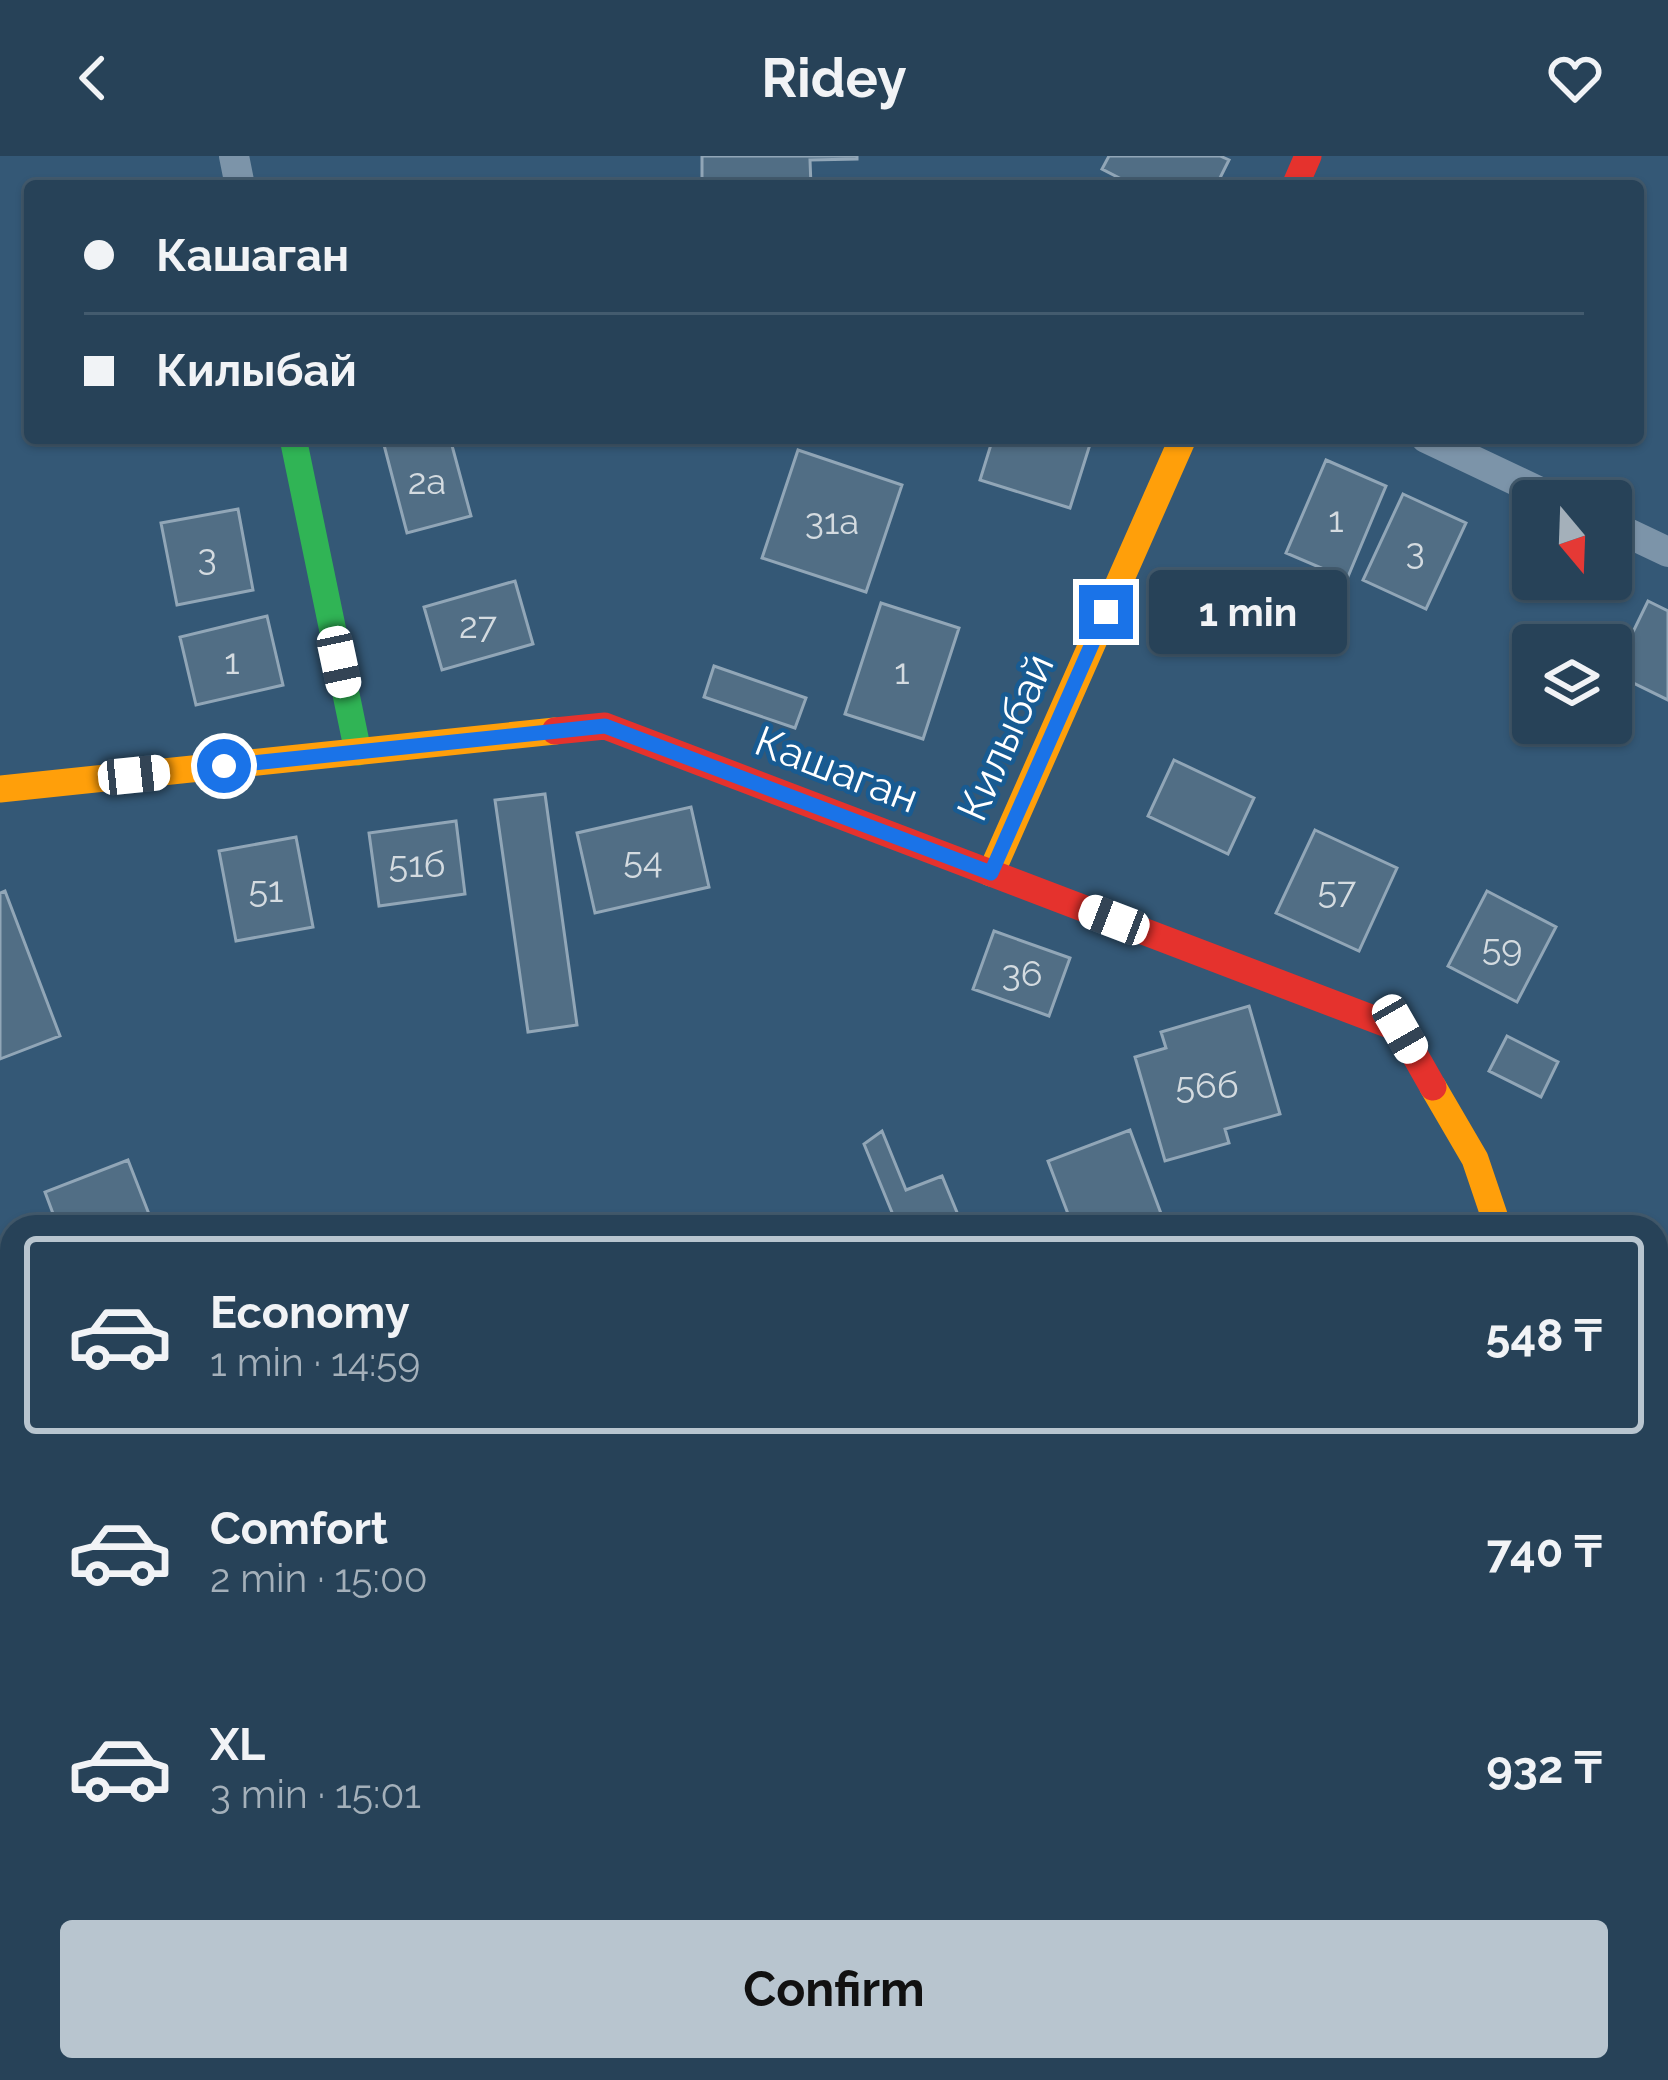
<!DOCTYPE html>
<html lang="en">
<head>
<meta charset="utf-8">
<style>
	body { margin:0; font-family:Raleway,sans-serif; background:#2f495e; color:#f1f3f6; height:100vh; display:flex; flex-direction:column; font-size:45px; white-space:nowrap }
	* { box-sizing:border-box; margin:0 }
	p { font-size:39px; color:#a4b0ba }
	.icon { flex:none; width:66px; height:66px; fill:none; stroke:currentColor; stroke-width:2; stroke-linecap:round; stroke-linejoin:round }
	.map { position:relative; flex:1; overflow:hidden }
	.details { position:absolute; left:0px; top:1059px; width:1668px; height:867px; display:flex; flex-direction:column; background:#274258; border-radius:36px 36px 0 0; box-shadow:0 3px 9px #0004,0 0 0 3px #435b6e }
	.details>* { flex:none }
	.hud { position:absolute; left:24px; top:24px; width:1620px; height:264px; border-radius:12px; box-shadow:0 3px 9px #0004,0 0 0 3px #435b6e; display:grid; align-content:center; height:264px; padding:0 60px; background:#274258 }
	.needle { width:78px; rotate:161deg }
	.fabs { position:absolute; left:1512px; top:324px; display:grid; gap:24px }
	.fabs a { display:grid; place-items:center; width:120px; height:120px; border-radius:12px; background:#274258; box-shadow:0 3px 9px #0004,0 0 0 3px #435b6e; font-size:60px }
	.end { position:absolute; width:54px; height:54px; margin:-27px; border:15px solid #1a73e8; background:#fff; box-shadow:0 0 0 6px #fff }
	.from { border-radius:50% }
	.bubble { position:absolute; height:84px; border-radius:12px; background:#274258; box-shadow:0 3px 9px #0004,0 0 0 3px #435b6e; font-size:39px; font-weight:700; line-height:84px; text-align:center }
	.car { position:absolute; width:36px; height:72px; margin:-36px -18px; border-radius:15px; box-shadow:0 0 9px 3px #0007; background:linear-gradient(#fff 24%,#345 0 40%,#fff 0 76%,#345 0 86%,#fff 0) }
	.hud b { display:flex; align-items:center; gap:42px; height:114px; font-size:45px }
	.hud b+b { border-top:3px solid #435b6e }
	.hud i { width:30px; height:30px; background:#f1f3f6 }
	ul { padding:21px 0 0; list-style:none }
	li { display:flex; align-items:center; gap:36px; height:198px; margin:0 24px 18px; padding:0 36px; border:6px solid transparent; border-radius:12px }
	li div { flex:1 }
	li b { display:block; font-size:45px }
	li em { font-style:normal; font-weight:700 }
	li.selected { border-color:#b8c5cf }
	li>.icon { width:108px; height:108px; stroke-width:1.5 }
	.action { display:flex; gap:24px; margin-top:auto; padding:24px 60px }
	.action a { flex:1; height:138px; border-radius:12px; background:#b8c5cf; color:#111; font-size:48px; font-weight:700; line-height:138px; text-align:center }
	header { display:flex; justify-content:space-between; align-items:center; height:156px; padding:0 60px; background:#274258; font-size:54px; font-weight:700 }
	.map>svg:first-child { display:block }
</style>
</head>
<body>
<header><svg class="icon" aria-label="back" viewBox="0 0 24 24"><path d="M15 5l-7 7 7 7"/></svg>Ridey<svg class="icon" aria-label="heart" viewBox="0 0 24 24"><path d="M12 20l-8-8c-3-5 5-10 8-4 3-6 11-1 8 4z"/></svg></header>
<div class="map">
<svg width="1668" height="1924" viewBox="0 0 1668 1924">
	<rect width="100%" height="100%" fill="#345876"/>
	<path fill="#516e85" stroke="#91a6b7" stroke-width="3" d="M702,0H857V3L810,4L811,30H702Z
		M1109,0H1220L1229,4L1216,30H1135L1102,13Z
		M411,282H450L471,360L407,377L384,289Z
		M993,282H1092L1070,352L980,324Z
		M798,294L902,329L866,436L762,402Z
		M1326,304L1386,330L1347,423L1286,397Z
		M1403,338L1466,367L1426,453L1363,424Z
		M238,353L253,434L177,449L161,367Z
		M515,425L533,488L442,514L424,451Z
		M1648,445L1668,455V544L1613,517Z
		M881,447L959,472L923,583L845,558Z
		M267,460L283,529L196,549L180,481Z
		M714,510L806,542L795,572L704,541Z
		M1174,604L1254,642L1228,698L1148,660Z
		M545,638L577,869L528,876L495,644Z
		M691,651L709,731L595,757L577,677Z
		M456,665L465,738L379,750L369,677Z
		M1315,674L1397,712L1359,795L1276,757Z
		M296,681L313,771L236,785L219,695Z
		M5,735L60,880L0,903V737Z
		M1487,735L1556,771L1517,846L1448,810Z
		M994,775L1070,802L1049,860L973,833Z
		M1249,850L1280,958L1225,973L1229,987L1165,1005L1135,901L1166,892L1161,876Z
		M1507,880L1558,906L1541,941L1489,915Z
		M1130,974L1166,1071H1073L1048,1005Z
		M882,975L906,1034L942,1020L963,1071H898L864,988Z
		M128,1004L154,1071H58L45,1036Z
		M1665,1734L1668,1830L1656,1834V1737Z
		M613,1914H705L708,1924H587Z
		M1211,1914H1308L1311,1924H1215Z"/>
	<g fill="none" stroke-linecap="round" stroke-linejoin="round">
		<path stroke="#7c94a9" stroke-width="30" d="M234,0L240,30
			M1426,282L1559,345
			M1611,369L1668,396
			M1656,1100L1668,1102
			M0,1177L12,1212
			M1656,1405L1668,1402
			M0,1626L12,1621
			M1656,1669L1668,1665
			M225,1924L250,1914
			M964,1924L991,1914"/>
		<path stroke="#30b455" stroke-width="27" d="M293,282L358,596
			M1656,1544L1668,1580"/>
		<path stroke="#ff9f0a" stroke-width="27" d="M0,633L555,575
			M991,717L1183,282
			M1433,931L1475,1003L1498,1071"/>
		<path stroke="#e5322d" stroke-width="27" d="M1295,30L1308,0
			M555,575L605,570L1400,873L1433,931"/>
	</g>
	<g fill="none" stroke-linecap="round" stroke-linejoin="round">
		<path stroke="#1a73e8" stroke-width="15" d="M224,610L605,570L991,717L1106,456"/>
	</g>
	<g text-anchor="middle" stroke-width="9" stroke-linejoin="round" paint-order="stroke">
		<g font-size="36" fill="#d4dbe0">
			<text x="427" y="338">2а</text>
			<text x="1336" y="376">1</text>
			<text x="832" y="378">31а</text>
			<text x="1415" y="408">3</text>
			<text x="207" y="414">3</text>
			<text x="478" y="482">27</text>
			<text x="232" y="518">1</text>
			<text x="902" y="528">1</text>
			<text x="643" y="717">54</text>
			<text x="417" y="721">51б</text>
			<text x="266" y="746">51</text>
			<text x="1337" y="747">57</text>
			<text x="1502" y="804">59</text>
			<text x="1022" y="830">36</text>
			<text x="1207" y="942">56б</text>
		</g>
		<g font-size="42" fill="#fff" stroke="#185b92">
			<text transform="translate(1005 581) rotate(-66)" y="15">Килыбай</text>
			<text transform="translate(837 613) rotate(21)" y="15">Кашаган</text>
		</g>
	</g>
</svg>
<div class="fabs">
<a><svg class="needle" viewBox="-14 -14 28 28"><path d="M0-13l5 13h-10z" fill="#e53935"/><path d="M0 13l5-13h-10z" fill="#a4b0ba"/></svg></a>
<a><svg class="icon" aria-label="layers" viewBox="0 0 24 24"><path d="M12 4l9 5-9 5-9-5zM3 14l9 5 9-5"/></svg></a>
</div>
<i class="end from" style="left:224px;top:610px"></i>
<i class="end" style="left:1106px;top:456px"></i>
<div class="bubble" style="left:1149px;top:414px;width:198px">1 min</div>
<i class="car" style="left:339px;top:506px;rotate:168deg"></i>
<i class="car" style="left:134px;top:619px;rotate:84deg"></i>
<i class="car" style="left:1114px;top:764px;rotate:291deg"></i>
<i class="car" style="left:1400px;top:873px;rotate:150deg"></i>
<div class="hud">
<b><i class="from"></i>Кашаган</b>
<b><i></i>Килыбай</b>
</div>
<section class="details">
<ul>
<li class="selected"><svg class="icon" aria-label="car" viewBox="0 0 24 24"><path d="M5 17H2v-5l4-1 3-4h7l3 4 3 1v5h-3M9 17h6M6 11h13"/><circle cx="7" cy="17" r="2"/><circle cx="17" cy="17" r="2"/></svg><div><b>Economy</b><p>1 min · 14:59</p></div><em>548 ₸</em></li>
<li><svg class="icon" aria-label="car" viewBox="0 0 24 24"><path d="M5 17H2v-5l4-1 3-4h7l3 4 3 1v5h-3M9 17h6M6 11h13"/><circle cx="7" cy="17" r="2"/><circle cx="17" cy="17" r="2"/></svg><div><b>Comfort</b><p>2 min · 15:00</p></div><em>740 ₸</em></li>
<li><svg class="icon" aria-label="car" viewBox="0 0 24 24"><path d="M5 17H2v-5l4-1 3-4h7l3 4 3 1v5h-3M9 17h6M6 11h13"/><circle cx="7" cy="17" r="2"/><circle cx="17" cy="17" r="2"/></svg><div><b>XL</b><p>3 min · 15:01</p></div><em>932 ₸</em></li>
</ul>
<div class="action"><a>Confirm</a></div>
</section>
</div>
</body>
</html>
